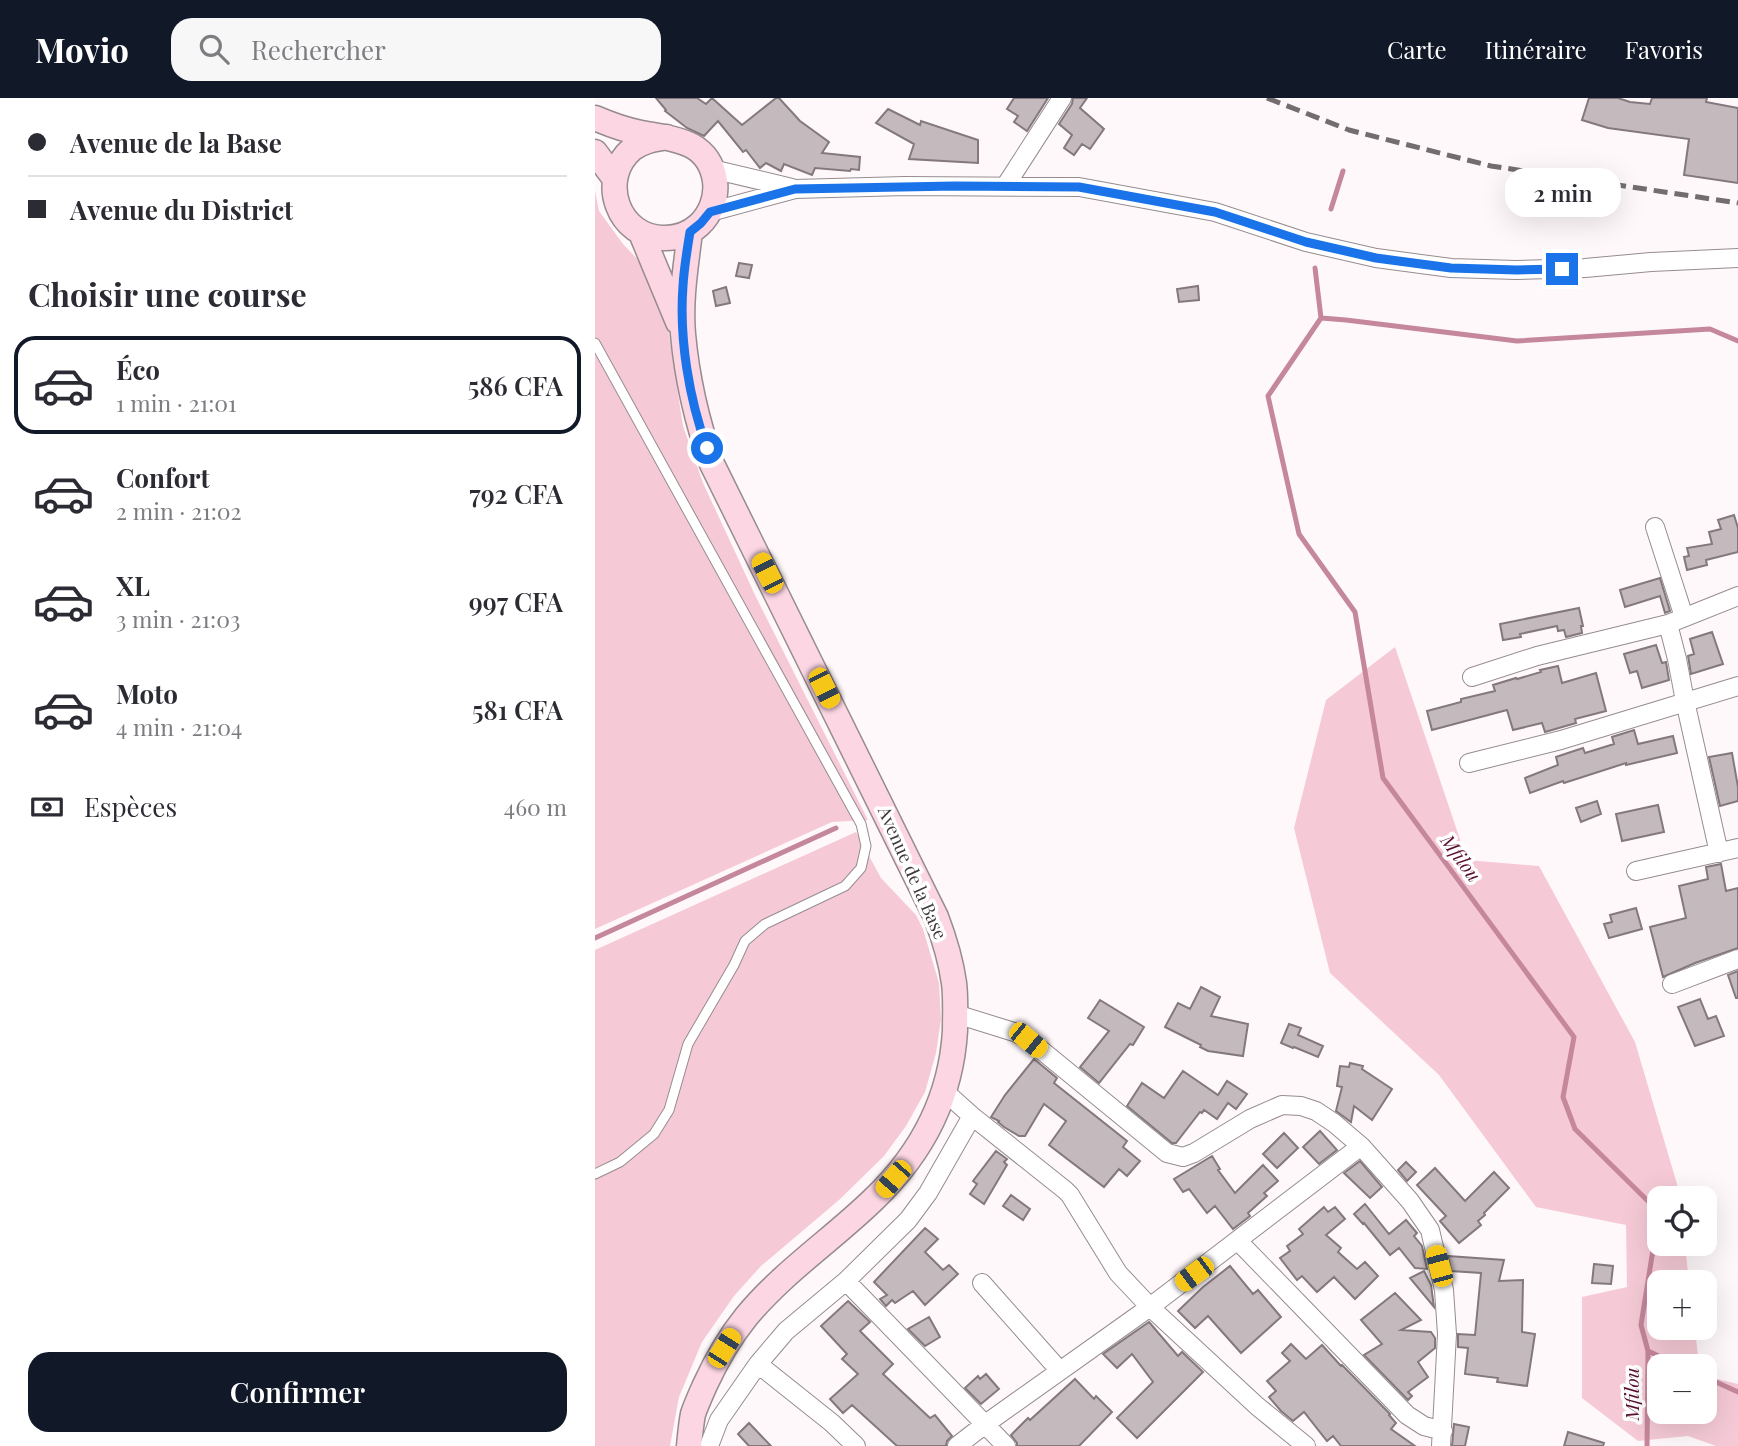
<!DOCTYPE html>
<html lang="fr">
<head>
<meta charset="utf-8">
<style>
	body { margin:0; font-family:"Playfair Display",serif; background:#f7f7f7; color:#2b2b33; height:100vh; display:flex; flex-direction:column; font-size:26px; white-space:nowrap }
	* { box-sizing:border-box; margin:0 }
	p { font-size:23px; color:#7c7c81 }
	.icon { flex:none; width:38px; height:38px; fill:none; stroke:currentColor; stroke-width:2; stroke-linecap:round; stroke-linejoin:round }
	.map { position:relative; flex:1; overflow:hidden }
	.sheet { display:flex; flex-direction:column; background:#fff; width:595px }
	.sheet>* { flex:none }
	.guide { display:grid; align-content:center; height:154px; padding:0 28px; background:#fff }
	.controls { position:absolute; left:1052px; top:1088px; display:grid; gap:14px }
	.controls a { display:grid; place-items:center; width:70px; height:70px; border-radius:14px; background:#fff; box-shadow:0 7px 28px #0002; font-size:35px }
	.end { position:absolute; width:32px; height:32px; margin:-16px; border:9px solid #1a73e8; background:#fff; box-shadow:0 0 0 4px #fff }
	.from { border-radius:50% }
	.bubble { position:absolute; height:49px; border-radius:21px; background:#fff; box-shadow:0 7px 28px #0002; font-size:23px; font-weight:600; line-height:49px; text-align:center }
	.car { position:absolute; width:21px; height:42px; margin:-21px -10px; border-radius:9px; box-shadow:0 0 5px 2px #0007; background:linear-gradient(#f5c518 24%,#345 0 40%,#f5c518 0 76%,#345 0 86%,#f5c518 0) }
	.guide b { display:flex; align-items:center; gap:24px; height:66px; font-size:26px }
	.guide b+b { border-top:2px solid #e1e1e2 }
	.guide i { width:18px; height:18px; background:#2b2b33 }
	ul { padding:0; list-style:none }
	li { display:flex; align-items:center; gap:21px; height:98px; margin:0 14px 10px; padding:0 14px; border:4px solid transparent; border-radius:21px }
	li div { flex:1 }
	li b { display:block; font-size:26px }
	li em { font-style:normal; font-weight:600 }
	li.active { border-color:#111827 }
	li>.icon { width:63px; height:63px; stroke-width:1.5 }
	h2 { padding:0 28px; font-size:32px; line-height:84px }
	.pay { display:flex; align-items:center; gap:18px; height:77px; padding:0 28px; font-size:26px }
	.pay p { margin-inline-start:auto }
	.button { display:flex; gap:14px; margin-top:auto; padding:14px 28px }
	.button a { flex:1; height:80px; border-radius:21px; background:#111827; color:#fff; font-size:28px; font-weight:600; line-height:80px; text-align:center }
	header { display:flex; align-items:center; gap:42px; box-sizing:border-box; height:98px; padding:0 35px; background:#111827; color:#fff }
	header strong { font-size:33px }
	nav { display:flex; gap:38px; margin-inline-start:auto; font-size:24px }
	.search { width:490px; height:63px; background:#f7f7f7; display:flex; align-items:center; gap:18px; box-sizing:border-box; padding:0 24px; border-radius:21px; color:#7c7c81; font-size:26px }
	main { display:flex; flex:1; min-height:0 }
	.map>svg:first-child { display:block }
</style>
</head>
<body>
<header>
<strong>Movio</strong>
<div class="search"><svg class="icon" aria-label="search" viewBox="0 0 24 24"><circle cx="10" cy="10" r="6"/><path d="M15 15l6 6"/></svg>Rechercher</div>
<nav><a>Carte</a><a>Itinéraire</a><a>Favoris</a></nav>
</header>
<main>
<section class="sheet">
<div class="guide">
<b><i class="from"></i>Avenue de la Base</b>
<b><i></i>Avenue du District</b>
</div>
<h2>Choisir une course</h2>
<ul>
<li class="active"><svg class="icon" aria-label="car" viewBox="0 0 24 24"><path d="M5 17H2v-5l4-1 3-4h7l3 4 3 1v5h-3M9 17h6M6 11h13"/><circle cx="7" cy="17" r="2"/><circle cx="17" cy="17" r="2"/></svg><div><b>Éco</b><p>1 min · 21:01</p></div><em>586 CFA</em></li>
<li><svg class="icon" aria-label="car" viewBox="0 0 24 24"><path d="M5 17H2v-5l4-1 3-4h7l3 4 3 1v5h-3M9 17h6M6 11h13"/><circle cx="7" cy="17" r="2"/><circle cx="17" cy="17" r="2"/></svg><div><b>Confort</b><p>2 min · 21:02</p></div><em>792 CFA</em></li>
<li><svg class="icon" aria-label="car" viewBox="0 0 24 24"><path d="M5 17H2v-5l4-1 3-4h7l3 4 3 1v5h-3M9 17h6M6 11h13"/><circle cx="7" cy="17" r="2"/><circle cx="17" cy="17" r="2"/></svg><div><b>XL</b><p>3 min · 21:03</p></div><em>997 CFA</em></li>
<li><svg class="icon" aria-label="car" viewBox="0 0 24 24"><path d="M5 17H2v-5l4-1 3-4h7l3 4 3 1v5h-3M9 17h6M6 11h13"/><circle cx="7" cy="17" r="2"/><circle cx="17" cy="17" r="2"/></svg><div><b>Moto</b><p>4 min · 21:04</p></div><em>581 CFA</em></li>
</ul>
<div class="pay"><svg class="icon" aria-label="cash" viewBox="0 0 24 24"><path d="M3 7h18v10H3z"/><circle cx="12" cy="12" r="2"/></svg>Espèces<p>460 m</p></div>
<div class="button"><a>Confirmer</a></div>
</section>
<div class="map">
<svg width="1143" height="1348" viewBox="0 0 1143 1348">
	<rect width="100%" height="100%" fill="#fff8fa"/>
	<path fill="#f5cad6" d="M0,93L4,113L28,146L47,166L71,218L88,328L108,385L161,499L273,722L237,724L0,831Z
		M800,549L872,762L944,768L1040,944L1082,1086L1084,1101H1064V1146H1090L1094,1185H1064V1230H1100L1104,1269H1064V1314H1110V1278L1143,1286V1348H1121L1093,1338L1043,1343L987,1300V1199L1032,1189L1031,1127L941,1109L844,977L735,875L699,730L731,602Z
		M261,734L286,780L321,817L328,831L344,885L346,921L341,955L330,994L311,1028L289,1058L244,1102L166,1168L139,1198L107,1244L84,1299L75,1348H0V852Z"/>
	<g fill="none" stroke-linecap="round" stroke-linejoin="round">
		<path stroke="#c5879b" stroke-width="5" d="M736,111L748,73
			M720,170L726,220L673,298L704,436L760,514L788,680L979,939L968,999L980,1031L1064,1114L1046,1227L1053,1253L1052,1348
			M726,220L751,222L922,243L1115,231L1143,243
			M0,840L241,730
			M1053,1253L1087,1269
			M1110,1279L1143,1294"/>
	</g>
	<path fill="#c4b9bc" stroke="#83797c" stroke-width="2" d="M61,0H102L111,6L117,0L147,27L181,0H184L205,23L234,44L227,55L265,59L264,72L256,71L255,73L220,70L217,77L189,66L186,73L171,65L165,70L151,52L148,54L123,23L109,38L92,30L70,13L71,12Z
		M419,0H453L432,33L419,24L423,18L412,11Z
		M478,0H492L485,10L509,31L495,51L487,46L479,57L469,50L477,37L464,26L477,6Z
		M994,0H1023L1035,4L1055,6L1057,0H1112L1111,4L1143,10V85L1089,77L1094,41L1013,30L987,22Z
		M293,11L325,27L326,23L383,42V65L314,61L319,46L281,25Z
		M144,165L157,167L154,180L141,178Z
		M603,188L604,202L584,204L582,191Z
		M131,189L135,205L121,208L118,193Z
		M1139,417L1143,430V454L1111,462L1112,467L1092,472L1089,459L1094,458L1092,450L1117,446L1114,434L1126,431L1123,422Z
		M1065,480L1075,513L1070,515L1065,498L1030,509L1025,492Z
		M984,510L988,528H986L987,535L971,539L969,532L963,533L962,528L925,536L926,539L908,542L905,526Z
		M1117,534L1128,566L1096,576L1093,558L1099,556L1095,541Z
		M1061,547L1067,565L1071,564L1074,582L1047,590L1042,573L1035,575L1029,556Z
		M963,568L967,585L1001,575L1011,613L980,621L981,625L950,634L947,625L918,632L912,612L837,632L832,613L866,604V601L900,593L898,587L921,580L922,581L946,574L945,572Z
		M1039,632L1043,646L1078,638L1082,655L1031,667V665L969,685L968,683L935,695L930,680L963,667L961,659L988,650L990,655L1019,646L1017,639Z
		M1137,655L1143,689V703L1125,708L1114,659Z
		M1002,703L1006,716L986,724L981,710Z
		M1063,707L1069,734L1027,743L1021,716Z
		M1126,766L1131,793L1143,790V850L1100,865L1068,879L1055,829L1091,820L1084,788L1113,781L1111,769Z
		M1041,810L1047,831L1014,840L1009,826L1017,824L1015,817Z
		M1143,873V900H1141L1133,877Z
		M606,889L625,899L616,918L653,926L648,958L613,953L605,949L606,947L570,929L583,905L595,911Z
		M1105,901L1113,921L1121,918L1129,938L1100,948L1083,909Z
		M505,902L549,929L538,947L535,946L504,985L485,969L514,933L493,920Z
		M694,926L706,930L703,937L728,948L723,959L699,949L698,950L686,945Z
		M439,961L462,980L459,985L532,1043L528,1049L545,1063L532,1078L524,1071L509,1089L454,1047L471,1023L449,1006L430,1038H424L409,1029L403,1024L404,1023L396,1019L410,997Z
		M755,965L768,968L767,971L797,991L777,1022L759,1008L756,1024L741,1013L747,989L742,988L745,968L754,969Z
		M588,973L623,997L632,983L652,996L641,1011L633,1005L622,1021L609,1012L607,1015L605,1014L581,1045H577L532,1008L547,985L569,1000Z
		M725,1033L742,1052L724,1066L708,1049Z
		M689,1035L703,1050L682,1070L668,1056Z
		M401,1053L412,1061L409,1064L412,1067L389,1106L375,1096L382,1086L378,1083Z
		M617,1058L625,1071L623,1072L640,1095L668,1067L683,1083L669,1095L672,1098L653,1115L655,1118L638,1131L620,1108L612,1115L594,1091L588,1094L579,1081Z
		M765,1063L787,1089L775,1100L749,1075Z
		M811,1064L821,1074L812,1083L803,1072Z
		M840,1070L870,1103L899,1074L914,1090L889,1115L890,1117L883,1123L886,1127L864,1145L845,1123L851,1118L822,1087Z
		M416,1097L435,1111L428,1122L408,1108Z
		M770,1106L794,1136L811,1122L822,1135L819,1138L827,1148L832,1171L820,1170L804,1150L795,1157L769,1125L768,1126L759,1116Z
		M729,1109L733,1114L740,1109L750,1121L731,1137L746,1150L743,1154L762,1171L770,1164L783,1178L760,1201L739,1179L722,1194L707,1178L702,1182L685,1160L695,1153L692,1148L708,1136L704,1131Z
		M330,1130L343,1141L330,1154L348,1172L354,1167L363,1176L330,1207L318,1193L300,1205L297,1202L291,1208L285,1201L292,1197L279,1184Z
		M853,1158L909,1162L904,1183L928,1182L927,1234L940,1236L932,1288L902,1284L903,1280L870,1276L873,1250L863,1249V1236L880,1237L886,1175L856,1173Z
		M999,1166L1018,1168L1016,1186L997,1185Z
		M635,1168L658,1196L663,1192L686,1219L646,1255L613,1218L600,1230L583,1213L608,1189Z
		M829,1173L836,1187L839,1209L815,1180Z
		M800,1195L826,1222L806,1232L836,1234L840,1240V1250L823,1264L833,1279L813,1294L817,1298L813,1302L769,1257L787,1246L766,1222Z
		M253,1203L275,1224L265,1233L298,1266L288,1276L335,1320L340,1317L357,1338L352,1343L351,1348H302L257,1307L248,1315L235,1301L263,1276L247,1261L252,1256L226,1228Z
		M334,1219L345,1239L330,1248L313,1231Z
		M554,1224L583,1258L587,1254L608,1274L542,1340L522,1320L558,1284L537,1256L522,1270L508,1256Z
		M696,1246L711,1261L727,1247L746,1268L747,1267L795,1316L794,1317L801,1325L796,1331L820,1348H746L738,1338L732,1343L709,1314L698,1323L686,1313L674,1299L681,1293L672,1283L695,1263L687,1255Z
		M391,1276L404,1291L386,1306L370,1290L383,1278L385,1281Z
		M480,1281L499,1301L501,1298L517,1314L484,1348H422V1345L416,1337L433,1320L435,1322Z
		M154,1325L176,1348H154L143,1336Z
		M859,1326L874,1329L870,1348H857Z
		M973,1334L1009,1345L1008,1348H969Z"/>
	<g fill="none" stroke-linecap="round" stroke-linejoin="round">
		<defs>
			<path id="service" d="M0,245L266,726L271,748L266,770L250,788L170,826L150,843L139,867L93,946L74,1012L59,1036L25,1064L0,1076"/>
			<path id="minor" d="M117,71L197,90
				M411,87L467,0
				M115,114L200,91L310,88L484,89L620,114L711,144L781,160L856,170L921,172L990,170L1056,164L1143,160
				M1060,429L1089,519
				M1073,526L1082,561L1090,603L1124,755
				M877,579L942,558L1073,526L1143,498
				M874,665L966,642L1143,588
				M1041,773L1143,750
				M1077,886L1143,861
				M361,916L422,935L434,942L572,1055L588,1059L599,1055L655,1021L687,1007L706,1008L721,1013L739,1025L766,1048L815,1103L835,1132L849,1192L852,1236L846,1348
				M349,993L377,1018L470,1092L475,1097L523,1175L555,1209L662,1308L711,1348
				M643,1143L812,1317L829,1328L848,1333
				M251,1183L411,1348
				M387,1185L465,1273
				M163,1266L237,1325L261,1348
				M114,1348L124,1322L163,1266L191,1233L251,1183L313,1122L333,1095L377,1018
				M362,1348L389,1327L555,1209L766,1048"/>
			<path id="secondary" d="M0,20C14,26 30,32 46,35C78,41 114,42 120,83C122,99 116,116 104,127C95,135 83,140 70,140C23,141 2,81 37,51C47,43 60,41 72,39
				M0,54L20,81
				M46,135L83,224
				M94,1348C95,1338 96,1326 98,1316C101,1307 106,1296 110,1287C121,1263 134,1240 151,1219C188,1174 238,1141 279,1101C327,1055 356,999 360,933C360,917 361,901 359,885C356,863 349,840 341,819L117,366C102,324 92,280 88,236C85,202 91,167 95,134"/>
		</defs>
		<use href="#service" stroke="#968c8f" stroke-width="11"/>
		<use href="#minor" stroke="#968c8f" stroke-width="20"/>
		<use href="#secondary" stroke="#968c8f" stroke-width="27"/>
		<use href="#service" stroke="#fff" stroke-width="9"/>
		<use href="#minor" stroke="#fff" stroke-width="18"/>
		<use href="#secondary" stroke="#fdd6e4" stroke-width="24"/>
		<path stroke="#736d6f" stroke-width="5" stroke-dasharray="14 7" stroke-linecap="butt" d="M672,0L754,32L896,68L1143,105"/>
	</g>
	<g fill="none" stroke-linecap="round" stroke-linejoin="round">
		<path stroke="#1a73e8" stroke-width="9" d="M112,350C94,301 84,240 88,188C89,170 92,152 95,134L106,125L115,114L200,91L360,88L484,89L620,114L711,144L781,160L856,170L922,172L967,171"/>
	</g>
	<g text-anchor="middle" stroke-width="7" stroke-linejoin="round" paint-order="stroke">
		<g font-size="18" fill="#3e393b" stroke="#fff">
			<text transform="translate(317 775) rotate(66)" y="6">Avenue de la Base</text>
		</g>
		<g font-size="19" font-style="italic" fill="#590f30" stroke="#fff">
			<text transform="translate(866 760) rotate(54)" y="7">Mfilou</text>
			<text transform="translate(1037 1296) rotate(-90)" y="7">Mfilou</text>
		</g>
	</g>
</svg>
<div class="controls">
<a><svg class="icon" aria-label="locate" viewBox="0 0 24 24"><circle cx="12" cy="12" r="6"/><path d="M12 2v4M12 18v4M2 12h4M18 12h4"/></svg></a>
<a>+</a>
<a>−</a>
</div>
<i class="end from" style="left:112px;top:350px"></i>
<i class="end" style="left:967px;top:171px"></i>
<div class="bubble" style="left:910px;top:70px;width:116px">2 min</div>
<i class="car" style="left:172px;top:475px;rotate:333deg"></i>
<i class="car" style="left:229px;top:590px;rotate:153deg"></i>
<i class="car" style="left:433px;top:942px;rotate:129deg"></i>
<i class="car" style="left:298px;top:1081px;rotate:221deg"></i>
<i class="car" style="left:844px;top:1168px;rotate:345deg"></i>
<i class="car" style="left:599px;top:1176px;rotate:233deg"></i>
<i class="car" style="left:129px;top:1250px;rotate:32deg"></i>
</div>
</main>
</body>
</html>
